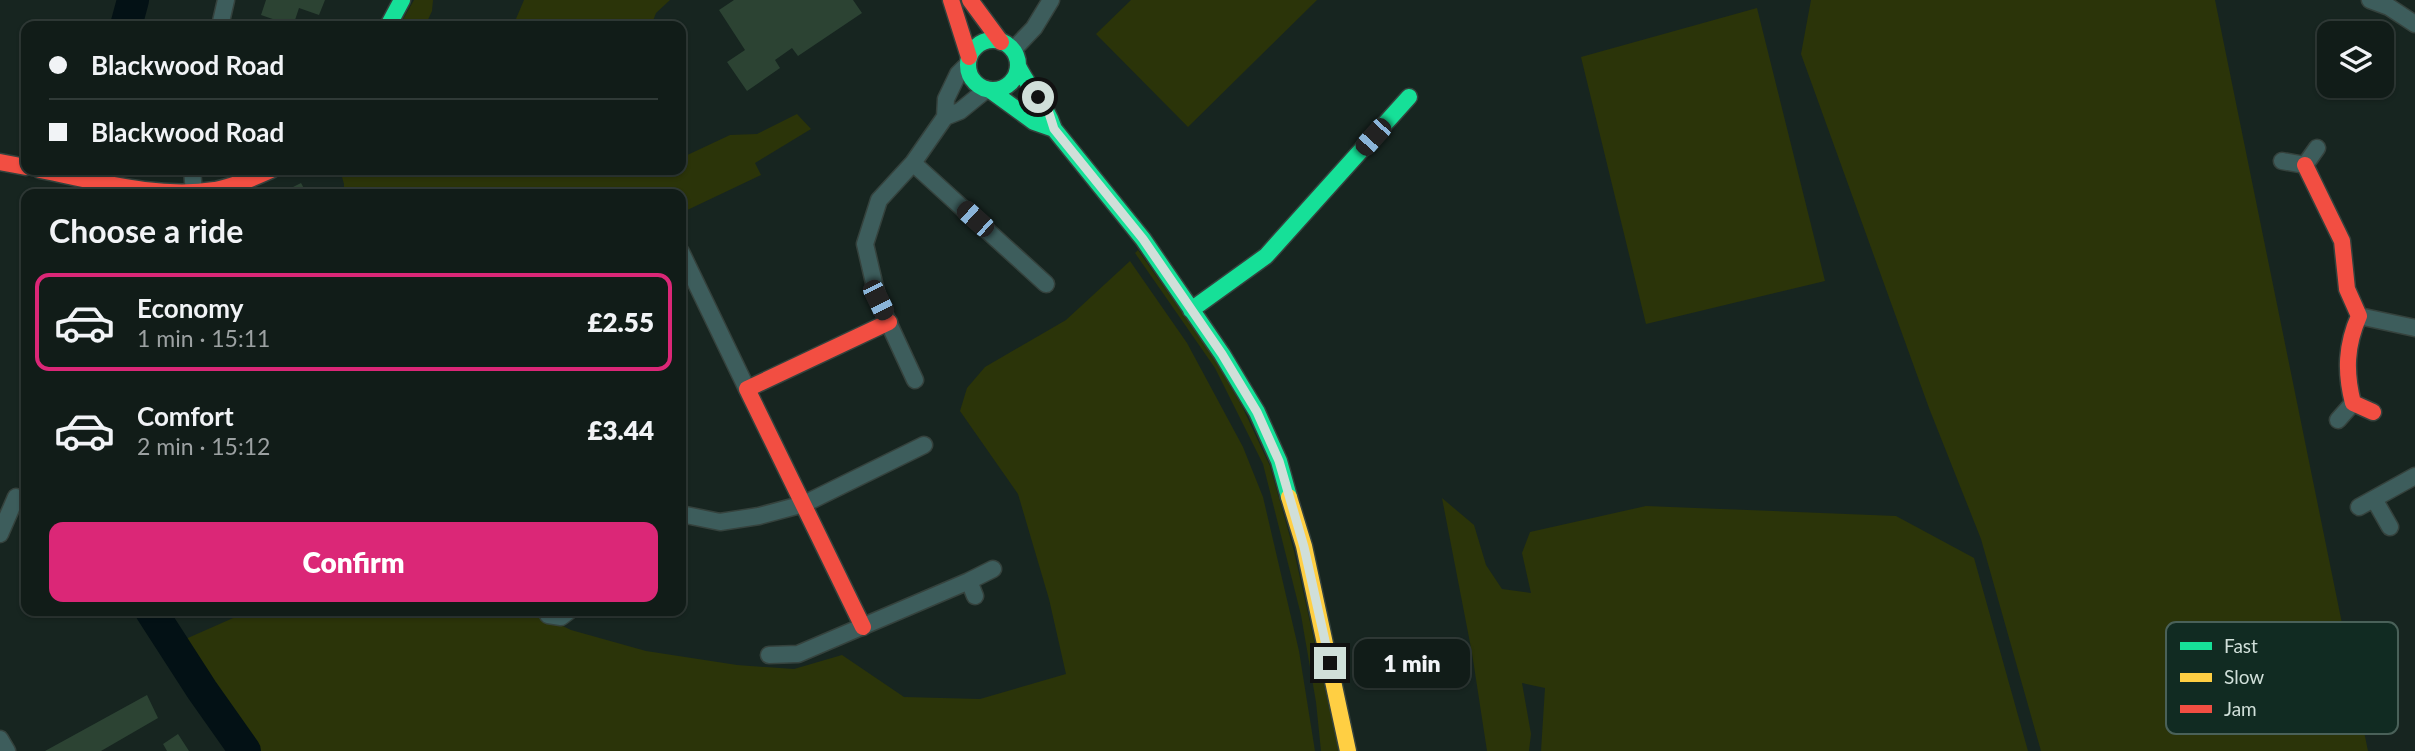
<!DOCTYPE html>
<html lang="en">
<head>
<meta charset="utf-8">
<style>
	body { margin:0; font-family:Lato,sans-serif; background:#1e2925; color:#f1f3f6; height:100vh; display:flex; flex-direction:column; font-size:26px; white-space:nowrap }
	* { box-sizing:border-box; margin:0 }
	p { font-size:23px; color:#9ca1a2 }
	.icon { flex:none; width:38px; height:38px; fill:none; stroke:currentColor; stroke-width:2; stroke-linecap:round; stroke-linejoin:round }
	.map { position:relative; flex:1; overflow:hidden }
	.drawer { position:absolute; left:21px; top:189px; width:665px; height:427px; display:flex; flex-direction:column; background:#111c18; border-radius:14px; box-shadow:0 2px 5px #0004,0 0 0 2px #303a37 }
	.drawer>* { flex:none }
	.top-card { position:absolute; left:21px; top:21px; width:665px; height:154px; border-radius:14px; box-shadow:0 2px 5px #0004,0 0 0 2px #303a37; display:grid; align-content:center; height:154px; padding:0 28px; background:#111c18 }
	.tools { position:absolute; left:2317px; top:21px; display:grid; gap:14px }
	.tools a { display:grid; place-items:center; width:77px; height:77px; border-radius:14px; background:#111c18; box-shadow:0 2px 5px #0004,0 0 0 2px #303a37; font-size:35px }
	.end { position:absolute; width:32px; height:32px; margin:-16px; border:9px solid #d0dfd9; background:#111; box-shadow:0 0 0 4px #111 }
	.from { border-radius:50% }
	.bubble { position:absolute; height:49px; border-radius:14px; background:#111c18; box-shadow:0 2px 5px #0004,0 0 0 2px #303a37; font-size:23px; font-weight:800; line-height:49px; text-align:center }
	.car { position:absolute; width:21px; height:42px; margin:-21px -10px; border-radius:9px; box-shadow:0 0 5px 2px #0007; background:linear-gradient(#222 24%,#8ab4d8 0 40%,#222 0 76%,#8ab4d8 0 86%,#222 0) }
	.top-card b { display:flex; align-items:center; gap:24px; height:66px; font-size:26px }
	.top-card b+b { border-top:2px solid #303a37 }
	.top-card i { width:18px; height:18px; background:#f1f3f6 }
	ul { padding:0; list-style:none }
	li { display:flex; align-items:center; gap:21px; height:98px; margin:0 14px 10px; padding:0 14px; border:4px solid transparent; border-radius:14px }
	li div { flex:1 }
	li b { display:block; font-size:26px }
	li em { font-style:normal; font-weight:800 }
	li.current { border-color:#db2777 }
	li>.icon { width:63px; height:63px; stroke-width:1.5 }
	h2 { padding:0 28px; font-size:32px; line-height:84px }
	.action { display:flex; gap:14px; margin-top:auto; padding:14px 28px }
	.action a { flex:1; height:80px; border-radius:14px; background:#db2777; color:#fff; font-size:28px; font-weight:800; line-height:80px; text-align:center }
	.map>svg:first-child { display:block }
</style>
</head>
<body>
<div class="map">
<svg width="2415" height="751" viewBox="0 0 2415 751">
	<rect width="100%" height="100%" fill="#172520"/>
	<path fill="#2b3409" d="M414,0H433L432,11L425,26H399Z
		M524,0H670L656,13L651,26H513Z
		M1131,0H1317L1188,127L1096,34Z
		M1811,0H2215L2368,751H2041L1981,539L1929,408L1801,54Z
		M1757,8L1825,281L1646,324L1581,57Z
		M797,114L811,129L755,163L761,175L681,213V194H344V184L340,170H681V158L730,135L757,134Z
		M1138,250L1211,353L1242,406L1270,466L1294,551L1339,751H1321L1316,702L1301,615L1263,464L1215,368L1135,253Z
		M1130,261L1187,343L1243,447L1263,497L1299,651L1315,751H256L181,641L240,615L239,611H532L571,630L646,651L737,665L794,669L842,655L904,697L980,699L1066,674L1049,599L1018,494L960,411L967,388L985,367L1066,320Z
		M1442,498L1474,525L1486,565L1502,589L1531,593L1522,553L1530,532L1646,506L1896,516L1974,558L2028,751H1541L1545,688L1522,683L1531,734L1529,751H1487L1472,653Z"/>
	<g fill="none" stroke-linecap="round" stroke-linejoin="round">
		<path stroke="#031115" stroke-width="32" d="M126,26L133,0
			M151,611L202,690L245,751"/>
	</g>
	<path fill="#2c4333" d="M266,0H325L319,15L299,8L293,26L261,15Z
		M734,0H853L862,13L798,56L792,48L775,60L780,68L747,91L727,62L745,50L719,10Z
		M301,183L307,194H279Z
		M147,695L158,718L101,751H45Z
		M178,734L189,751H167L163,744Z"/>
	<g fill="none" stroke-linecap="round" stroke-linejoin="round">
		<defs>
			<path id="street" d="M2370,0L2389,7L2415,24
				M220,26L226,0
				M1013,50L1034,28L1051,0
				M945,117L960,111L987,89
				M2282,161L2305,165L2317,148
				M913,163L1046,284
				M192,170L194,192
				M681,252L747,389
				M2359,316L2415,328
				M915,380L878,300L865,244L879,200L913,163L945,117L946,99L958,74L968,64
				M2338,420L2353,403
				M2374,499L2390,527
				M2359,507L2415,476
				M681,514L720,522L759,516L804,504L924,445
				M0,534L16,497
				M975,596L969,581L993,569
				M548,615L561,617L569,611
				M769,655L798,654L969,581
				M0,739L7,751"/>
			<path id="fast" d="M388,26L402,0
				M968 65a25 25 0 1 1 50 0a25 25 0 1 1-50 0Z
				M1018,66C1029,89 1046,104 1054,129L1143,239L1222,354L1257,412L1279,461L1289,497
				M990,90L1034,122L1054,129
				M1191,310L1266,256L1409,97"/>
			<path id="slow" d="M1289,497L1304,546L1348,751"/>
			<path id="jam" d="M951,0L969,57
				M970,0L1001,42
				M0,162L26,167
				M2305,165L2342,241L2347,289L2359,316C2346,345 2345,372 2353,403L2373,412
				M40,170C97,181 157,199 215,190C235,186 253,178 271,170
				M863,627L747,389L889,322"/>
		</defs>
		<use href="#street" stroke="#35423d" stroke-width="19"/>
		<use href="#fast" stroke="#35423d" stroke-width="19"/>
		<use href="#slow" stroke="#35423d" stroke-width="19"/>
		<use href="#jam" stroke="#35423d" stroke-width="19"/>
		<use href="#street" stroke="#3d5d5c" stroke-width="16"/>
		<use href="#fast" stroke="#16e098" stroke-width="16"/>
		<use href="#slow" stroke="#ffcf43" stroke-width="16"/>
		<use href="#jam" stroke="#f24e42" stroke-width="16"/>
	</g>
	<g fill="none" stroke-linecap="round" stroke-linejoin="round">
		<path stroke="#d0dfd9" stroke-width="9" d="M1038,97L1048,110L1054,129L1143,239L1222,354L1257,412L1279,461L1304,547L1330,663"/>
	</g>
	<rect x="2166" y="622" width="232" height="112" rx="10" fill="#112b22" stroke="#4a6159" stroke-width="2"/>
	<rect x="2180" y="642" width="32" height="8" fill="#16e098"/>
	<rect x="2180" y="673" width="32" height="9" fill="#ffcf43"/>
	<rect x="2180" y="705" width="32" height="8" fill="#f24e42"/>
	<g font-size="19" fill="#d0dfd9">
		<text x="2224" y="653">Fast</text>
		<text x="2224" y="684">Slow</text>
		<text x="2224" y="716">Jam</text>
	</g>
</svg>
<div class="tools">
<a><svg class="icon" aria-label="layers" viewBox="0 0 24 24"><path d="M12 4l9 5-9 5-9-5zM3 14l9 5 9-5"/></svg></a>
</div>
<i class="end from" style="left:1038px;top:97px"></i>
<i class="end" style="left:1330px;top:663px"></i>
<div class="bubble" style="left:1354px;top:639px;width:116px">1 min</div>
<i class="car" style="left:1373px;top:137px;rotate:222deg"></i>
<i class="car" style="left:975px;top:219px;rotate:312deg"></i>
<i class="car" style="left:878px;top:300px;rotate:154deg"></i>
<div class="top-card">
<b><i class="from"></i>Blackwood Road</b>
<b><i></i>Blackwood Road</b>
</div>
<section class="drawer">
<h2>Choose a ride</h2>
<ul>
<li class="current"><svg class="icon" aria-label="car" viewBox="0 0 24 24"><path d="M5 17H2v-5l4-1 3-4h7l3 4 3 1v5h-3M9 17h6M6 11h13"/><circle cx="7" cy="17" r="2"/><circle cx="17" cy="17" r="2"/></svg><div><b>Economy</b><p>1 min · 15:11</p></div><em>£2.55</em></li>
<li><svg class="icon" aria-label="car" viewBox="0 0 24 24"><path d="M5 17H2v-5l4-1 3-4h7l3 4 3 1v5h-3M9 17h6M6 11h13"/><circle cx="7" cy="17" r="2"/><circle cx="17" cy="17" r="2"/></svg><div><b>Comfort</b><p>2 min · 15:12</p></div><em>£3.44</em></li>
</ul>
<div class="action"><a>Confirm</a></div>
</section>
</div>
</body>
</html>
